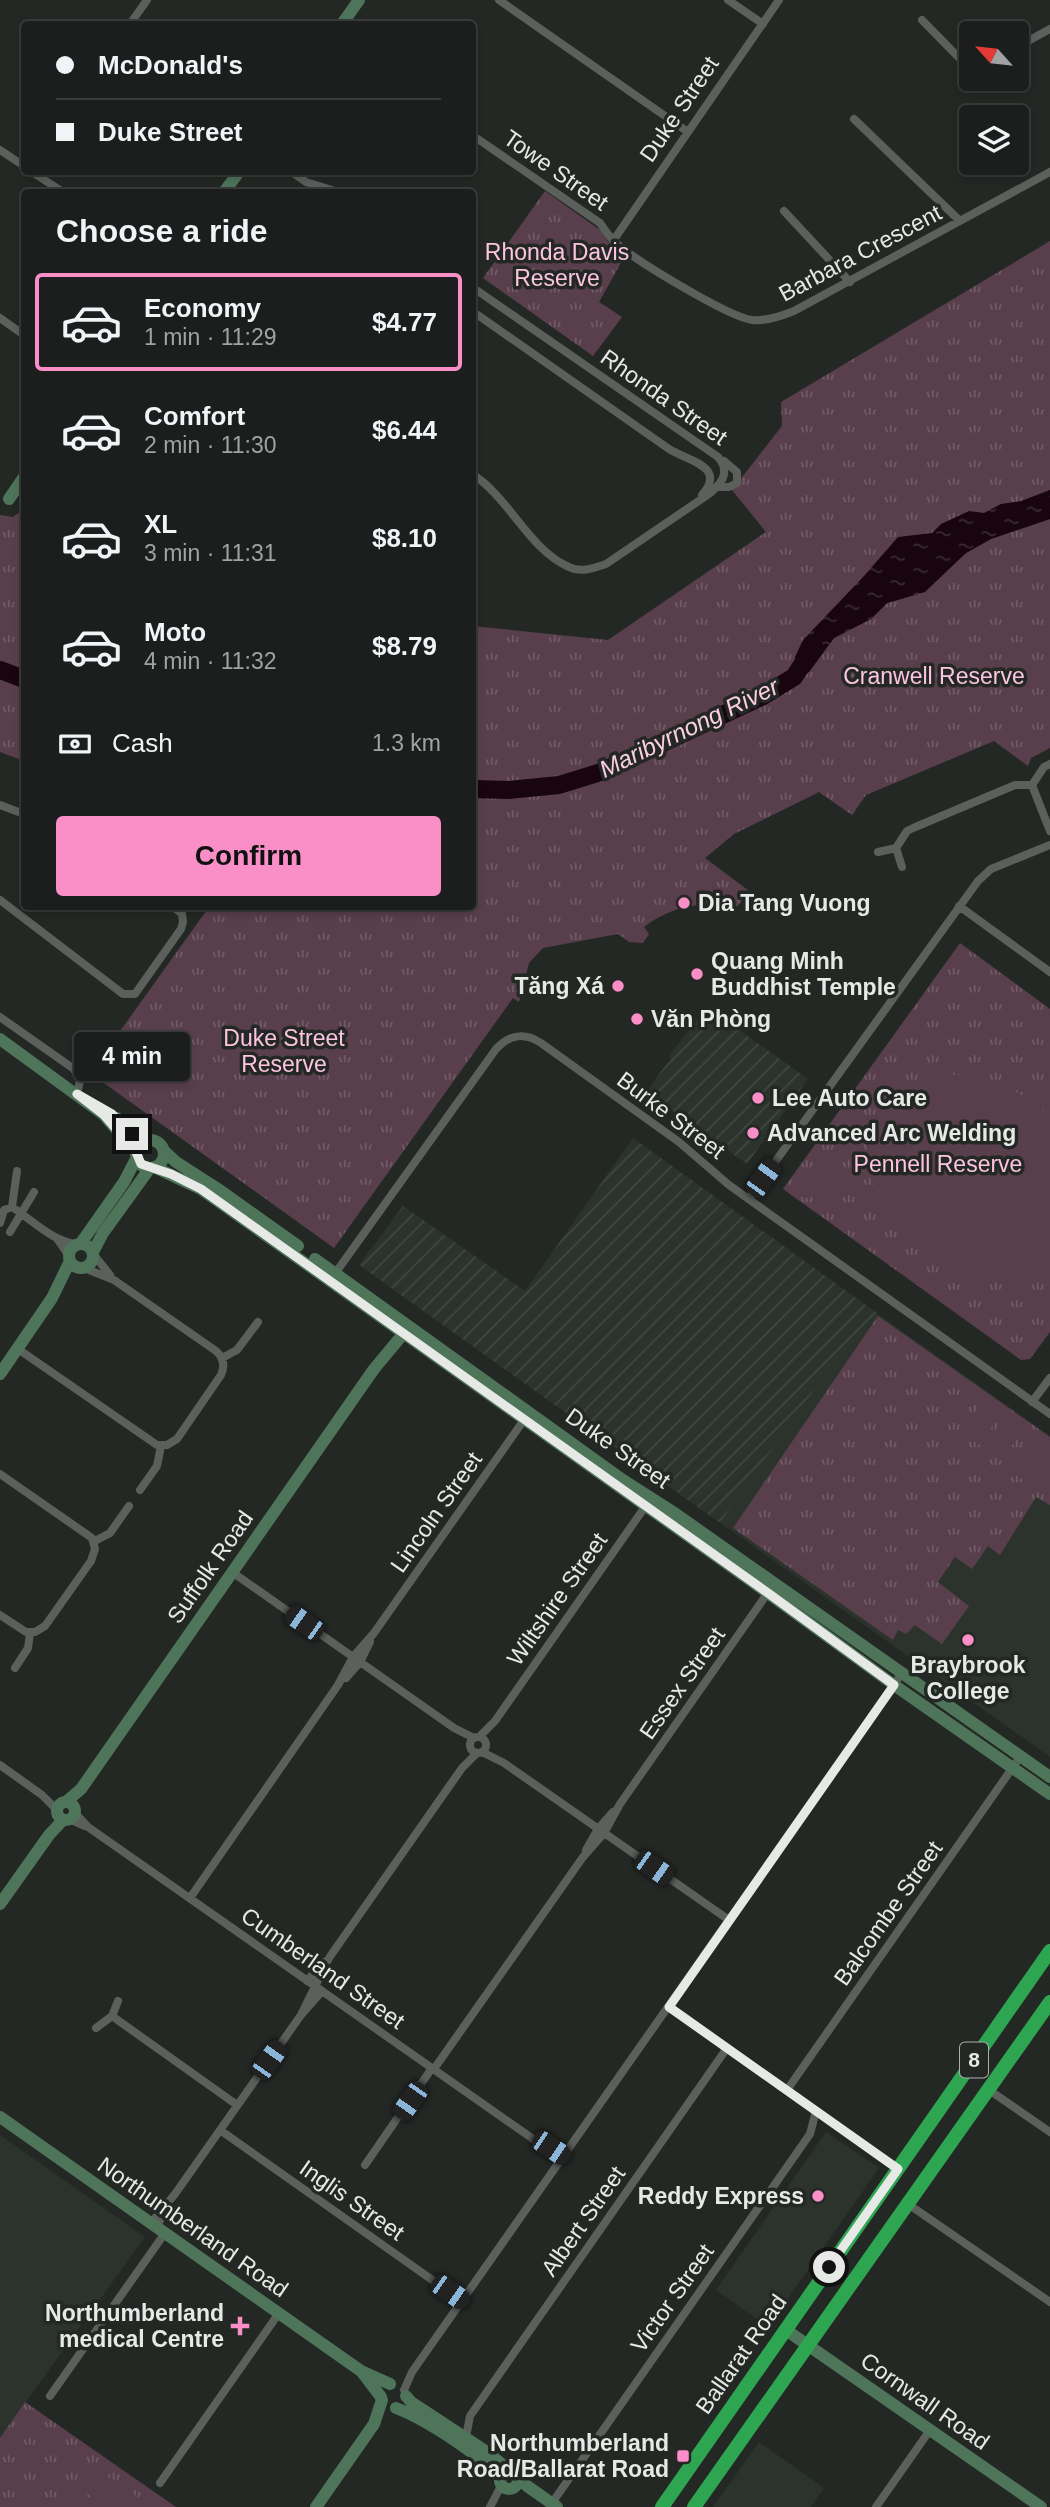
<!DOCTYPE html>
<html lang="en">
<head>
<meta charset="utf-8">
<style>
	body { margin:0; font-family:Helvetica,sans-serif; background:#242725; color:#f1f3f6; height:100vh; display:flex; flex-direction:column; font-size:26px; white-space:nowrap }
	* { box-sizing:border-box; margin:0 }
	p { font-size:23px; color:#a0a2a3 }
	.icon { flex:none; width:38px; height:38px; fill:none; stroke:currentColor; stroke-width:2; stroke-linecap:round; stroke-linejoin:round }
	.map { position:relative; flex:1; overflow:hidden }
	.drawer { position:absolute; left:21px; top:189px; width:455px; height:721px; display:flex; flex-direction:column; background:#1b1e1c; border-radius:7px; box-shadow:0 4px 10px #0003,0 0 0 2px #393c3b }
	.drawer>* { flex:none }
	.hud { position:absolute; left:21px; top:21px; width:455px; height:154px; border-radius:7px; box-shadow:0 4px 10px #0003,0 0 0 2px #393c3b; display:grid; align-content:center; height:154px; padding:0 35px; background:#1b1e1c }
	.needle { width:46px; rotate:297deg }
	.tools { position:absolute; left:959px; top:21px; display:grid; gap:14px }
	.tools a { display:grid; place-items:center; width:70px; height:70px; border-radius:7px; background:#1b1e1c; box-shadow:0 4px 10px #0003,0 0 0 2px #393c3b; font-size:35px }
	.end { position:absolute; width:32px; height:32px; margin:-16px; border:9px solid #e7e9e7; background:#111; box-shadow:0 0 0 4px #111 }
	.from { border-radius:50% }
	.bubble { position:absolute; height:49px; border-radius:7px; background:#1b1e1c; box-shadow:0 4px 10px #0003,0 0 0 2px #393c3b; font-size:23px; font-weight:800; line-height:49px; text-align:center }
	.car { position:absolute; width:21px; height:42px; margin:-21px -10px; border-radius:9px; box-shadow:0 0 5px 2px #0007; background:linear-gradient(#222 24%,#8ab4d8 0 40%,#222 0 76%,#8ab4d8 0 86%,#222 0) }
	.hud b { display:flex; align-items:center; gap:24px; height:66px; font-size:26px }
	.hud b+b { border-top:2px solid #393c3b }
	.hud i { width:18px; height:18px; background:#f1f3f6 }
	ul { padding:0; list-style:none }
	li { display:flex; align-items:center; gap:21px; height:98px; margin:0 14px 10px; padding:0 21px; border:4px solid transparent; border-radius:7px }
	li div { flex:1 }
	li b { display:block; font-size:26px }
	li em { font-style:normal; font-weight:800 }
	li.active { border-color:#fa8fc7 }
	li>.icon { width:63px; height:63px; stroke-width:1.5 }
	h2 { padding:0 35px; font-size:32px; line-height:84px }
	.pay { display:flex; align-items:center; gap:18px; height:77px; padding:0 35px; font-size:26px }
	.pay p { margin-inline-start:auto }
	.action { display:flex; gap:14px; margin-top:auto; padding:14px 35px }
	.action a { flex:1; height:80px; border-radius:7px; background:#fa8fc7; color:#111; font-size:28px; font-weight:800; line-height:80px; text-align:center }
	.map>svg:first-child { display:block }
</style>
</head>
<body>
<div class="map">
<svg width="1050" height="2507" viewBox="0 0 1050 2507">
	<defs>
		<pattern id="industrial-furrows" width="10" height="10" patternUnits="userSpaceOnUse" patternTransform="scale(1.75)"><rect width="10" height="10" fill="#2b332c"/><path d="M-1 1l2-2M0 10L10 0M9 11l2-2" fill="none" stroke="#404740"/></pattern>
		<pattern id="grass-tufts" width="24" height="20" patternUnits="userSpaceOnUse" patternTransform="scale(1.75)"><rect width="24" height="20" fill="#593f4c"/><path d="M3 7l-1-3M5 7V3M7 7l1-3M15 17l-1-3M17 17v-4M19 17l1-3" fill="none" stroke="#715b66"/></pattern>
		<pattern id="water-ripples" width="26" height="14" patternUnits="userSpaceOnUse" patternTransform="scale(1.75)"><rect width="26" height="14" fill="#190510"/><path d="M2 4q2-2 4 0t4 0M15 11q2-2 4 0t4 0" fill="none" stroke="#3a2933"/></pattern>
	</defs>
	<rect width="100%" height="100%" fill="#242825"/>
	<path fill="#2b332c" d="M803,1261L1050,1436V1757L629,1458L676,1393Z
		M826,2132L879,2168L768,2327L716,2290Z
		M0,2135L145,2237L0,2438Z
		M759,2442L824,2488L811,2507H713Z"/>
	<path fill="url(#industrial-furrows)" d="M707,1007L808,1079L747,1164L646,1092L671,1058L669,1056Z
		M633,1138L877,1313L851,1350L845,1346L720,1523L359,1265L403,1206L525,1291Z"/>
	<path fill="url(#grass-tufts)" d="M545,191L600,230L622,261L599,302L622,317L593,356L483,278Z
		M1050,241V495L903,568L795,677L809,672L834,638L871,619L887,603L915,595L966,553L991,539L1050,519V748L1031,758L1028,766L994,741L866,795L852,815L819,792L734,834L705,858L749,891L736,908C703,900 672,906 644,927L649,934L643,943L629,942L618,934L543,948L529,963L519,1002L513,998L334,1248L90,1073L209,907L472,906L473,626L608,640L766,532L732,490L782,426L781,402Z
		M24,509V761L0,752V515L13,517Z
		M960,943L1050,1009V1332L1030,1359L1021,1360L783,1189Z
		M878,1316L1050,1437V1505L1036,1497L1000,1555L988,1546L972,1569L955,1557L938,1582L969,1606L942,1644L915,1625L906,1634L898,1630L893,1640L733,1528Z
		M25,2402L176,2507H0V2438Z"/>
	<path fill="#593f4c" d="M943,1074C984,1075 1021,1089 1050,1117V1270C903,1328 783,1095 943,1074Z
		M845,1167L850,1177L806,1198L801,1188Z
		M987,1397L1005,1409L979,1445L961,1432Z
		M1008,1412L1026,1425L1001,1461L983,1448Z
		M1041,1432L1050,1438V1499L1012,1472Z
		M88,2463L152,2507H107L73,2484Z"/>
	<path fill="url(#water-ripples)" d="M1050,490V519L991,539L966,553L925,592L887,603L871,619L834,638L809,672L794,677L795,657L803,640L864,576L898,537L932,533L941,524L969,511L984,513L1001,504L1021,501Z"/>
	<g fill="none" stroke-linecap="round" stroke-linejoin="round">
		<path stroke="#190510" stroke-width="18" d="M0,670L24,679
			M472,789L508,790L559,785L601,772L763,696L794,677L806,659"/>
		<path stroke="#5c605c" stroke-width="8" d="M499,0L688,132
			M728,0L763,24
			M922,20L971,70
			M130,24L147,0
			M1017,47L1050,29
			M854,119L960,221
			M472,135L600,223C604,229 608,235 613,240C630,258 729,317 752,320C767,321 781,316 794,311L1050,172
			M0,150L24,166
			M32,172L63,192
			M292,172L306,182L338,192
			M784,211L850,282
			M613,241L779,0
			M472,287L718,457C732,473 720,486 706,496L606,564C594,568 581,573 569,567C529,550 509,497 472,474
			M472,311L669,449C689,461 727,467 702,495
			M0,318L24,335
			M718,487H729L737,483V472L724,461
			M1050,764L1044,767L1032,785L1050,831
			M0,805L24,814
			M896,848L907,831L913,828L1015,785H1032
			M878,852L896,848L902,867
			M0,900L123,994H135L181,929L183,922L182,914L172,906
			M959,906L1050,972
			M0,1017L74,1069L80,1081L77,1094
			M749,1198L978,881L991,869L1050,845
			M12,1207L17,1171
			M0,1223L4,1210L12,1207C32,1220 53,1242 77,1244
			M10,1232L34,1192
			M58,1240L69,1256
			M94,1255L110,1275
			M334,1275L496,1049C510,1034 524,1032 541,1043L679,1142L729,1185L1050,1414
			M18,1349L157,1445H167L177,1439L221,1375C225,1366 224,1358 216,1351L114,1280L84,1268
			M222,1358L237,1350L258,1322
			M1032,1402L1050,1378
			M0,1474L92,1538L95,1549L91,1561L45,1626L35,1632H26L0,1615
			M140,1490L157,1466L161,1446
			M93,1542L110,1533L129,1506
			M232,1572L454,1728L474,1738
			M15,1668L28,1648L30,1633
			M346,1678L360,1662L370,1642
			M470 1745a8 8 0 1 1 16 0a8 8 0 1 1-16 0Z
			M479,1737L495,1721L647,1504
			M482,1752L504,1763L729,1920
			M0,1765L42,1795L56,1809
			M75,1813L88,1827L536,2141L563,2157
			M69,1819L85,1826
			M586,1850L598,1829L613,1812
			M190,1898L338,1685L353,1657L374,1633L526,1417
			M307,1981L324,1962
			M669,2007L898,2169
			M301,2015L329,1958L462,1768L477,1753
			M112,2016L237,2105
			M96,2028L112,2016L118,2001
			M434,2069L583,1857L604,1833L620,1804L769,1591
			M787,2090L1020,1757
			M989,2090L1050,2132
			M220,2130L462,2301
			M540,2145L560,2161
			M365,2165L432,2068
			M908,2204L1050,2302
			M151,2223L175,2194L301,2015L322,1991
			M156,2227L169,2206
			M404,2390L412,2372L902,1673
			M50,2396L165,2233
			M466,2437L470,2416L727,2048
			M160,2483L279,2313
			M552,2503L810,2134L816,2111
			M490,2507L502,2484
			M876,2507L930,2430"/>
		<path stroke="#4e7559" stroke-width="12" d="M342,24L359,0
			M224,192L239,172
			M9,499L24,477
			M0,1039L104,1115L136,1152
			M117,1118L132,1134L149,1139
			M136 1154a14 14 0 1 1 28 0a14 14 0 1 1-28 0Z
			M164,1151L176,1162L218,1189L298,1246
			M154,1167L201,1189L768,1593L894,1685L1050,1794
			M81,1243L124,1182L137,1157
			M69 1256a12 12 0 1 1 24 0a12 12 0 1 1-24 0Z
			M93,1252L103,1233L150,1168
			M315,1259L623,1480L673,1512L1050,1777
			M0,1374L52,1298L70,1261
			M67,1801L81,1789L374,1369L404,1333L406,1326
			M57 1811a9 9 0 1 1 18 0a9 9 0 1 1-18 0Z
			M0,1904L49,1835L63,1820
			M0,2117L361,2371L390,2384
			M786,2330L1041,2507
			M362,2372L381,2397
			M406,2396L411,2402L487,2452L510,2471
			M396,2408C427,2420 479,2454 501,2479
			M500 2480a9 9 0 1 1 18 0a9 9 0 1 1-18 0Z
			M517,2475L527,2486L557,2507
			M316,2507L374,2424L382,2400"/>
		<path stroke="#2ea651" stroke-width="14" d="M662,2507L1050,1951
			M694,2507L1050,2002"/>
	</g>
	<g fill="none" stroke-linecap="round" stroke-linejoin="round">
		<path stroke="#e7e9e7" stroke-width="9" d="M132,1134L112,1114L77,1094L104,1115L136,1152L141,1164L171,1174L201,1189L768,1593L894,1685L669,2007L898,2169L829,2267"/>
	</g>
	<g fill="#fa8fc7" stroke="#242825" stroke-width="2.5">
		<circle cx="684" cy="903" r="7"/>
		<circle cx="697" cy="974" r="7"/>
		<circle cx="618" cy="986" r="7"/>
		<circle cx="637" cy="1019" r="7"/>
		<circle cx="758" cy="1098" r="7"/>
		<circle cx="753" cy="1133" r="7"/>
		<circle cx="968" cy="1640" r="7"/>
		<circle cx="818" cy="2196" r="7"/>
		<path d="M236.5 2315.5h7v7h7v7h-7v7h-7v-7h-7v-7h7z"/>
		<rect x="676" y="2449" width="14" height="14" rx="3.5"/>
	</g>
	<g text-anchor="middle" stroke-width="7" stroke-linejoin="round" paint-order="stroke">
		<rect fill="#242825" stroke="#acafad" stroke-width="2" x="960" y="2042.5" width="28" height="35" rx="5"/>
		<g font-size="21" font-weight="bold" fill="#e7e9e7">
			<text x="974" y="2067">8</text>
		</g>
		<g font-size="23" fill="#e7e9e7" stroke="#242825">
			<text transform="translate(679 109) rotate(-56)" y="8">Duke Street</text>
			<text transform="translate(556 170) rotate(35)" y="8">Towe Street</text>
			<text transform="translate(860 253) rotate(-28)" y="8">Barbara Crescent</text>
			<text transform="translate(664 397) rotate(35)" y="8">Rhonda Street</text>
			<text transform="translate(671 1115) rotate(37)" y="8">Burke Street</text>
			<text transform="translate(618 1448) rotate(35)" y="8">Duke Street</text>
			<text transform="translate(436 1512) rotate(-55)" y="8">Lincoln Street</text>
			<text transform="translate(210 1567) rotate(-55)" y="8">Suffolk Road</text>
			<text transform="translate(557 1599) rotate(-55)" y="8">Wiltshire Street</text>
			<text transform="translate(682 1683) rotate(-55)" y="8">Essex Street</text>
			<text transform="translate(888 1913) rotate(-55)" y="8">Balcombe Street</text>
			<text transform="translate(323 1968) rotate(35)" y="8">Cumberland Street</text>
			<text transform="translate(352 2200) rotate(35)" y="8">Inglis Street</text>
			<text transform="translate(583 2221) rotate(-55)" y="8">Albert Street</text>
			<text transform="translate(193 2227) rotate(35)" y="8">Northumberland Road</text>
			<text transform="translate(672 2298) rotate(-55)" y="8">Victor Street</text>
			<text transform="translate(741 2354) rotate(-55)" y="8">Ballarat Road</text>
			<text transform="translate(925 2401) rotate(35)" y="8">Cornwall Road</text>
		</g>
		<g font-size="23" fill="#fcc4df" stroke="#242825">
			<text x="557" y="260">Rhonda Davis<tspan x="557" dy="26">Reserve</tspan></text>
			<text x="934" y="684">Cranwell Reserve</text>
			<text x="284" y="1046">Duke Street<tspan x="284" dy="26">Reserve</tspan></text>
			<text x="938" y="1172">Pennell Reserve</text>
		</g>
		<g font-size="23" font-weight="bold" fill="#e7e9e7" stroke="#242825" text-anchor="start">
			<text x="698" y="911">Dia Tang Vuong</text>
			<text x="711" y="969">Quang Minh<tspan x="711" dy="26">Buddhist Temple</tspan></text>
			<text x="604" y="994" text-anchor="end">Tăng Xá</text>
			<text x="651" y="1027">Văn Phòng</text>
			<text x="772" y="1106">Lee Auto Care</text>
			<text x="767" y="1141">Advanced Arc Welding</text>
			<text x="968" y="1673" text-anchor="middle">Braybrook<tspan x="968" dy="26">College</tspan></text>
			<text x="804" y="2204" text-anchor="end">Reddy Express</text>
			<text x="224" y="2321" text-anchor="end">Northumberland<tspan x="224" dy="26">medical Centre</tspan></text>
			<text x="669" y="2451" text-anchor="end">Northumberland<tspan x="669" dy="26">Road/Ballarat Road</tspan></text>
		</g>
		<g font-size="24" font-style="italic" fill="#fbcee3" stroke="#242825">
			<text transform="translate(689 728) rotate(-26)" y="8">Maribyrnong River</text>
		</g>
	</g>
</svg>
<div class="tools">
<a><svg class="needle" viewBox="-14 -14 28 28"><path d="M0-13l5 13h-10z" fill="#e53935"/><path d="M0 13l5-13h-10z" fill="#a0a2a3"/></svg></a>
<a><svg class="icon" aria-label="layers" viewBox="0 0 24 24"><path d="M12 4l9 5-9 5-9-5zM3 14l9 5 9-5"/></svg></a>
</div>
<i class="end from" style="left:829px;top:2267px"></i>
<i class="end" style="left:132px;top:1134px"></i>
<div class="bubble" style="left:74px;top:1032px;width:116px">4 min</div>
<i class="car" style="left:763px;top:1178px;rotate:36deg"></i>
<i class="car" style="left:304px;top:1623px;rotate:305deg"></i>
<i class="car" style="left:654px;top:1868px;rotate:125deg"></i>
<i class="car" style="left:269px;top:2060px;rotate:35deg"></i>
<i class="car" style="left:410px;top:2101px;rotate:215deg"></i>
<i class="car" style="left:551px;top:2148px;rotate:124deg"></i>
<i class="car" style="left:450px;top:2292px;rotate:125deg"></i>
<div class="hud">
<b><i class="from"></i>McDonald's</b>
<b><i></i>Duke Street</b>
</div>
<section class="drawer">
<h2>Choose a ride</h2>
<ul>
<li class="active"><svg class="icon" aria-label="car" viewBox="0 0 24 24"><path d="M5 17H2v-5l4-1 3-4h7l3 4 3 1v5h-3M9 17h6M6 11h13"/><circle cx="7" cy="17" r="2"/><circle cx="17" cy="17" r="2"/></svg><div><b>Economy</b><p>1 min · 11:29</p></div><em>$4.77</em></li>
<li><svg class="icon" aria-label="car" viewBox="0 0 24 24"><path d="M5 17H2v-5l4-1 3-4h7l3 4 3 1v5h-3M9 17h6M6 11h13"/><circle cx="7" cy="17" r="2"/><circle cx="17" cy="17" r="2"/></svg><div><b>Comfort</b><p>2 min · 11:30</p></div><em>$6.44</em></li>
<li><svg class="icon" aria-label="car" viewBox="0 0 24 24"><path d="M5 17H2v-5l4-1 3-4h7l3 4 3 1v5h-3M9 17h6M6 11h13"/><circle cx="7" cy="17" r="2"/><circle cx="17" cy="17" r="2"/></svg><div><b>XL</b><p>3 min · 11:31</p></div><em>$8.10</em></li>
<li><svg class="icon" aria-label="car" viewBox="0 0 24 24"><path d="M5 17H2v-5l4-1 3-4h7l3 4 3 1v5h-3M9 17h6M6 11h13"/><circle cx="7" cy="17" r="2"/><circle cx="17" cy="17" r="2"/></svg><div><b>Moto</b><p>4 min · 11:32</p></div><em>$8.79</em></li>
</ul>
<div class="pay"><svg class="icon" aria-label="cash" viewBox="0 0 24 24"><path d="M3 7h18v10H3z"/><circle cx="12" cy="12" r="2"/></svg>Cash<p>1.3 km</p></div>
<div class="action"><a>Confirm</a></div>
</section>
</div>
</body>
</html>
